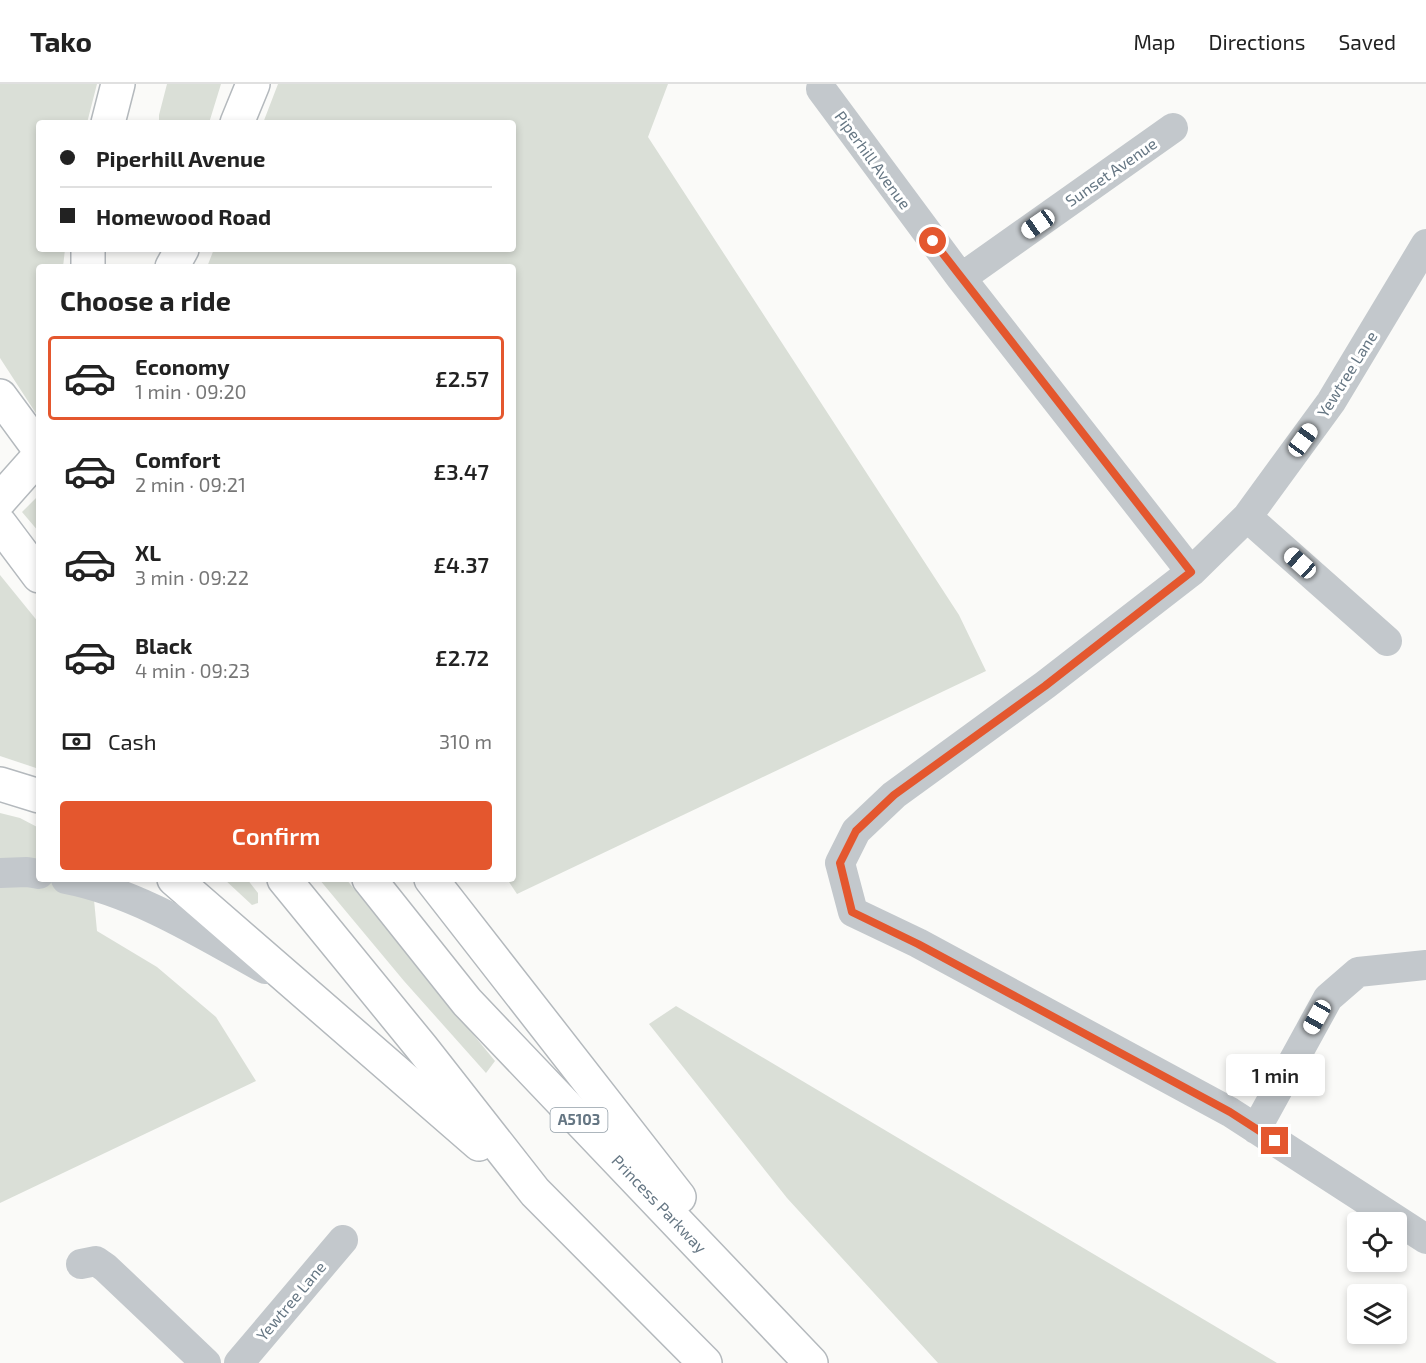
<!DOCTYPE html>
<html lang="en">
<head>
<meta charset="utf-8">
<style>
	body { margin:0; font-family:"Exo 2",sans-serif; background:#f2f2f2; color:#222; height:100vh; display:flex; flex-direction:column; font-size:22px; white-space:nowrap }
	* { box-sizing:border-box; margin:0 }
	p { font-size:20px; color:#767676 }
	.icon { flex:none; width:33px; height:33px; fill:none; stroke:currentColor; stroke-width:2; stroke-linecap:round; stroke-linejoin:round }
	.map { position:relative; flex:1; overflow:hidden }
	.details { position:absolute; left:36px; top:180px; width:480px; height:618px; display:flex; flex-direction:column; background:#fff; border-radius:6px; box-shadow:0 3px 9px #0003 }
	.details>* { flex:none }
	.banner { position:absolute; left:36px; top:36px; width:480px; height:132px; border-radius:6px; box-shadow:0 3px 9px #0003; display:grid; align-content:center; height:132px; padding:0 24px; background:#fff }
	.tools { position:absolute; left:1347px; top:1128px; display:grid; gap:12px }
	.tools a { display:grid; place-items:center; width:60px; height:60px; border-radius:6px; background:#fff; box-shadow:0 3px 9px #0003; font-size:30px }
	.end { position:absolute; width:27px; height:27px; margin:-14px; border:8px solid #e4572e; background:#fff; box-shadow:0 0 0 3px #fff }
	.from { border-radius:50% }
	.bubble { position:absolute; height:42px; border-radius:6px; background:#fff; box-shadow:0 3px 9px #0003; font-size:20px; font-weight:600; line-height:42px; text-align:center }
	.car { position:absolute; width:18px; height:36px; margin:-18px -9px; border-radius:8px; box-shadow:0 0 4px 2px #0007; background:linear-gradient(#fff 24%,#345 0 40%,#fff 0 76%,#345 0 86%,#fff 0) }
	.banner b { display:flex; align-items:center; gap:21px; height:57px; font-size:22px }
	.banner b+b { border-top:2px solid #e0e0e0 }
	.banner i { width:15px; height:15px; background:#222 }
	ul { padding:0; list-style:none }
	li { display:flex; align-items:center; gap:18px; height:84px; margin:0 12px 9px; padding:0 12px; border:3px solid transparent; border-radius:6px }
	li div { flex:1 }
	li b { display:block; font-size:22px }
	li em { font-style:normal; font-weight:600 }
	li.on { border-color:#e4572e }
	li>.icon { width:54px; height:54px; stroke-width:1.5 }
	h2 { padding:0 24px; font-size:27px; line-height:72px }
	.pay { display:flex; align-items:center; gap:15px; height:66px; padding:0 24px; font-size:22px }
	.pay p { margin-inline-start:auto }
	.action { display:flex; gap:12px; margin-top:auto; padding:12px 24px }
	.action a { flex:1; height:69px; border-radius:6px; background:#e4572e; color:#fff; font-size:24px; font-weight:600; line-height:69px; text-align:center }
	header { display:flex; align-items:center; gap:36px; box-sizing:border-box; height:84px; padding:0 30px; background:#fff; border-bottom:2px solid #e0e0e0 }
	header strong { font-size:28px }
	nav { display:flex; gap:33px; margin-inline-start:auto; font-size:21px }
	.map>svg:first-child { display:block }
</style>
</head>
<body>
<header>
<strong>Tako</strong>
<nav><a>Map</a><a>Directions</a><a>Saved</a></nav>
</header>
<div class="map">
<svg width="1426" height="1279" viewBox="0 0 1426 1279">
	<rect width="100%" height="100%" fill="#fafaf8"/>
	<path fill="#dadfd7" d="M0,0H97L87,39H39V165H65L63,183H39V329L37,331L0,274Z
		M167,0H221L209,39H159V31Z
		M278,0H668L648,53L959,531L986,587L517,810L507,795H513V183H207L214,165H513V39H263Z
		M37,413L39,416V448L22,428Z
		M0,491L39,539V685L0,672Z
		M0,729L20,734L39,744V795H92L97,847L157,883L216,933L256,997L0,1119Z
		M224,795H247L258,809V819L252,821Z
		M319,795H346L495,977L486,989L404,897Z
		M676,922L1277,1279H938L787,1114L649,940Z"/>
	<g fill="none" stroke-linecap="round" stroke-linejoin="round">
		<defs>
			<g id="highway">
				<path d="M108,39L118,0"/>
				<path d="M237,39L253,0"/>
				<path d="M88,165V183"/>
				<path d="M172,183L182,165"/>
				<path d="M0,312L39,365"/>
				<path d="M0,416L39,372"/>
				<path d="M0,440L39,492"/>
				<path d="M0,700L39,712"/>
				<path d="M174,795L479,1060"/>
				<path d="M284,795L422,964L535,1108L705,1279"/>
				<path id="s1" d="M369,795L467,918L811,1279"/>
				<path d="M431,795L679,1113"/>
			</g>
		</defs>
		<use href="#highway" stroke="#b4b9bd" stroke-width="36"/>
		<path stroke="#c3c8cc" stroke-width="30" d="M821,5L961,194L1191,488
			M1426,160L1331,318L1247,433L1191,488L1045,601L894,711L856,747L840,779L853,828L918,859L1230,1028L1426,1155
			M961,194L1173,44
			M1247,433L1387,557
			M0,789L27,788L39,790
			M66,795C135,808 204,851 265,885
			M1256,1045L1328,914L1358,888L1426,881
			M81,1180L96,1177L106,1184L206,1279
			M239,1279L343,1156"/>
		<use href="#highway" stroke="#fff" stroke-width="33"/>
	</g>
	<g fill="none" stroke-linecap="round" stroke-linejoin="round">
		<path stroke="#e4572e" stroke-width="8" d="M933,157L1191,488L1045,602L894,711L856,747L840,779L852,828L918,860L1230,1028L1275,1057"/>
	</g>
	<g text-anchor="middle" stroke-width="6" stroke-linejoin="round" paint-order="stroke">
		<rect fill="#fff" stroke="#939fa8" stroke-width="1.5" x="550.5" y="1024" width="57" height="24" rx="4.5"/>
		<g font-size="15" font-weight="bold" fill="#657683">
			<text x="579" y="1041">A5103</text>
		</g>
		<g font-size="16" fill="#657683" stroke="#fff">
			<text transform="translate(873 76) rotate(54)" y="6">Piperhill Avenue</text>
			<text transform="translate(1111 88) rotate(-35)" y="6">Sunset Avenue</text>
			<text transform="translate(1347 290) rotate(-58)" y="6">Yewtree Lane</text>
			<text dy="6" stroke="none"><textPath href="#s1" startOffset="436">Princess Parkway</textPath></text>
			<text transform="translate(291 1217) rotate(-50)" y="6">Yewtree Lane</text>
		</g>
	</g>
</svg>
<div class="tools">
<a><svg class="icon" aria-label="locate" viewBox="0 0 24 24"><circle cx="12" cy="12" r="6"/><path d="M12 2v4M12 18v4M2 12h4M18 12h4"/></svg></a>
<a><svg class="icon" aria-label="layers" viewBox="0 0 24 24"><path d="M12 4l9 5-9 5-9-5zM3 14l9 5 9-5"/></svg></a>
</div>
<i class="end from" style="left:933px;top:157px"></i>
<i class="end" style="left:1275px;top:1057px"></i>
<div class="bubble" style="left:1226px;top:970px;width:99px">1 min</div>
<i class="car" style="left:1038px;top:140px;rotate:235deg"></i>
<i class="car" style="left:1303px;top:356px;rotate:36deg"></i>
<i class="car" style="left:1300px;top:479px;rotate:312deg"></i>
<i class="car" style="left:1317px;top:933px;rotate:209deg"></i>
<div class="banner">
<b><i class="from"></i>Piperhill Avenue</b>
<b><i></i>Homewood Road</b>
</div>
<section class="details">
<h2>Choose a ride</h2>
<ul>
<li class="on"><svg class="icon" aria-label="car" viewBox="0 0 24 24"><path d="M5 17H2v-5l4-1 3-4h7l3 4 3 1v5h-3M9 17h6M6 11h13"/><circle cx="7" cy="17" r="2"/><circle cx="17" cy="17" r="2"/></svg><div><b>Economy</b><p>1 min · 09:20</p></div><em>£2.57</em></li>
<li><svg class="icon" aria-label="car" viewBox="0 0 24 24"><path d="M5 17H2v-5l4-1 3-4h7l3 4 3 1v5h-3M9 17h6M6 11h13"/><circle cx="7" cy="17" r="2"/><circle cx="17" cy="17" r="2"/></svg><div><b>Comfort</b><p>2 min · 09:21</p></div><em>£3.47</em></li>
<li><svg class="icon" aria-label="car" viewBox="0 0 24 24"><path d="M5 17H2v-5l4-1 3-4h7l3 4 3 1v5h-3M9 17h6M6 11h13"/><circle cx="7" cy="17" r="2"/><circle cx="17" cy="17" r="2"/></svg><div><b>XL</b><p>3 min · 09:22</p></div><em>£4.37</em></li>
<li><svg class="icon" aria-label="car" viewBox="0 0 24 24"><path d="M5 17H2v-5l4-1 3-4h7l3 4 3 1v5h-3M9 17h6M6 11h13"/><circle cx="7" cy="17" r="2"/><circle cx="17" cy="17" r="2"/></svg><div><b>Black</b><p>4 min · 09:23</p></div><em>£2.72</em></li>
</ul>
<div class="pay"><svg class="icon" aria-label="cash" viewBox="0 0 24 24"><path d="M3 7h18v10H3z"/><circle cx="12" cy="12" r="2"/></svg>Cash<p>310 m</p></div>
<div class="action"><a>Confirm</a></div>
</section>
</div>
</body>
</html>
